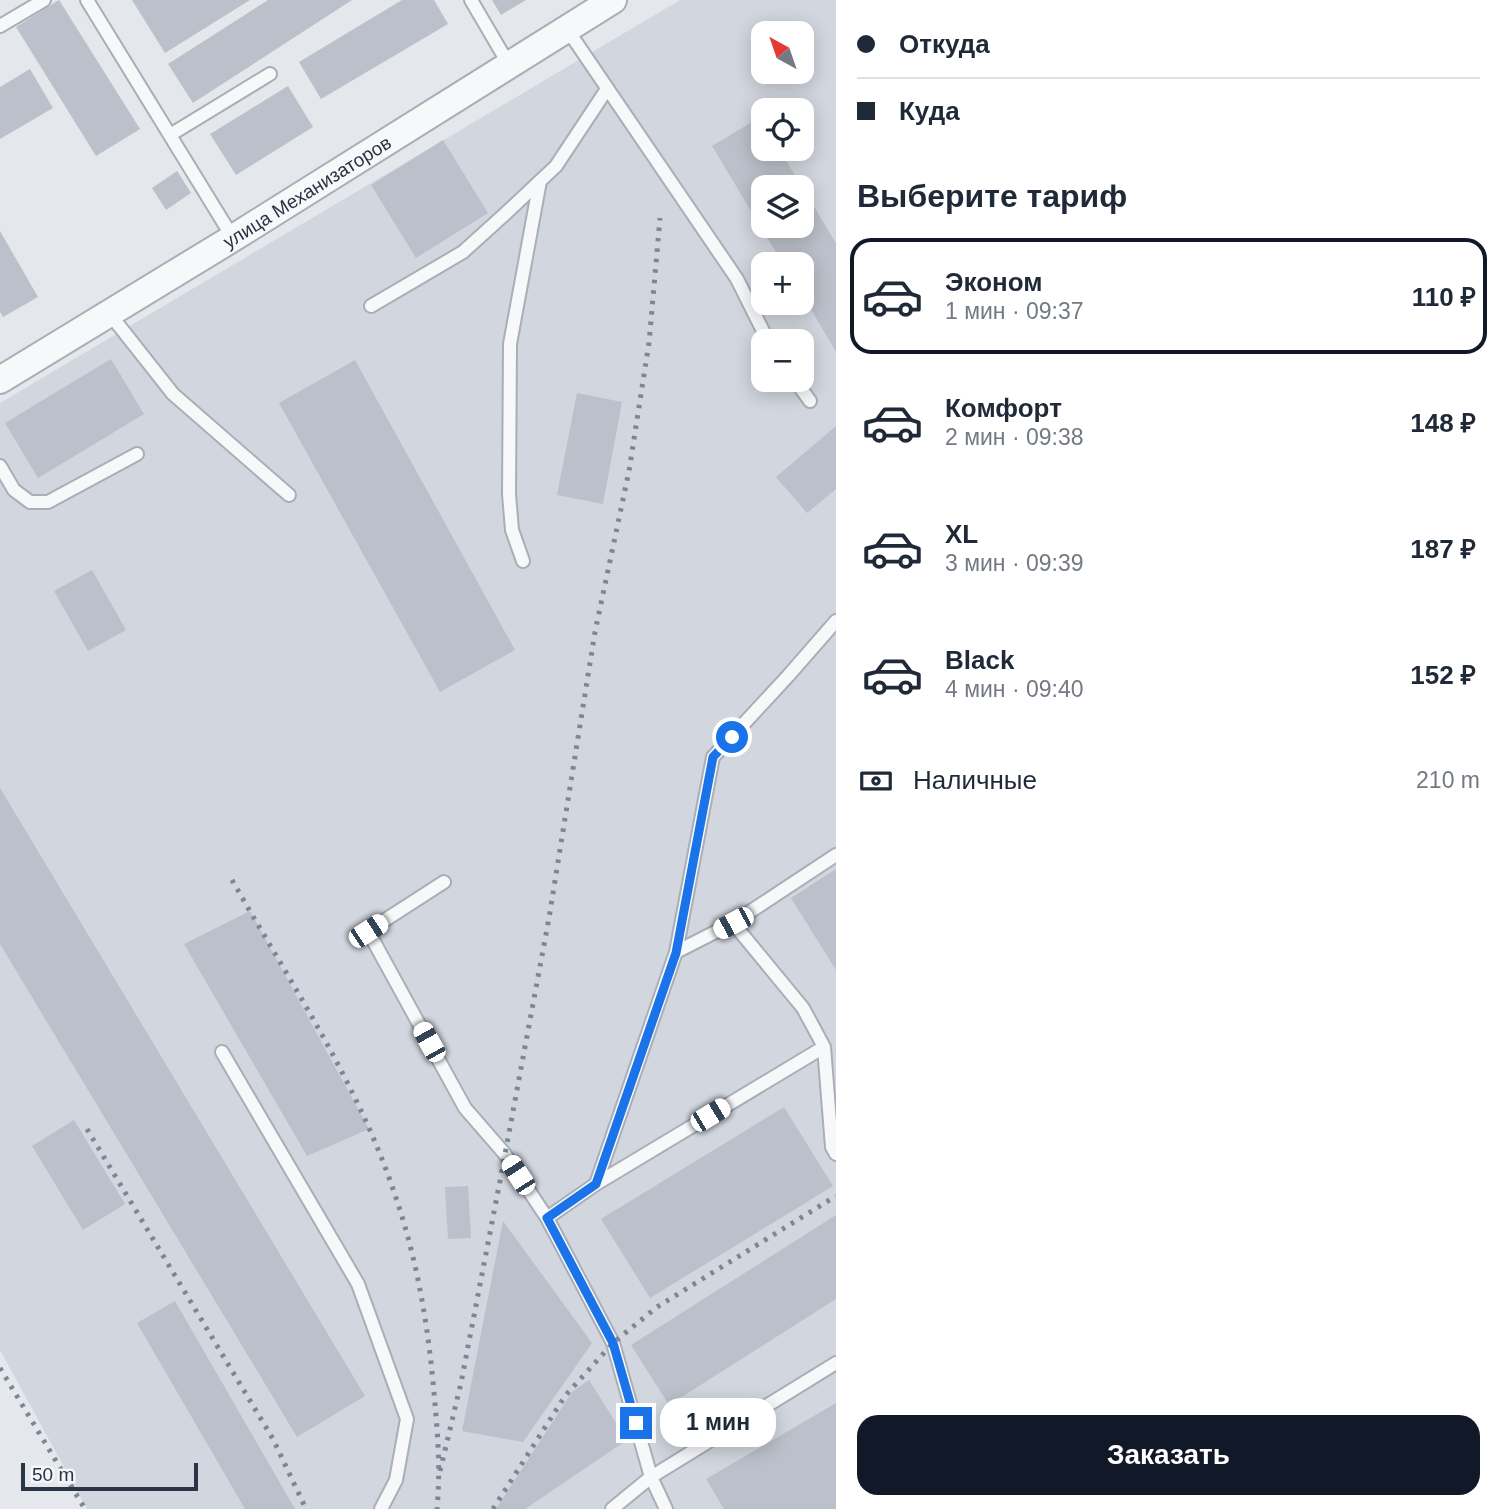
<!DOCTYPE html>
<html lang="ru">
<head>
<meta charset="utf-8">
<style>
	body { margin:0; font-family:Arial,sans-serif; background:#f2f2f3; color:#1f2937; height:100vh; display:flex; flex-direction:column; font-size:26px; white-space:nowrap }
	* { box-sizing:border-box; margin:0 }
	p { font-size:23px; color:#747a83 }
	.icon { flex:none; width:38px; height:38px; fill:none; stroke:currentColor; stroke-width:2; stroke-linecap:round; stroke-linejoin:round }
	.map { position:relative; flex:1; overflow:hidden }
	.details { display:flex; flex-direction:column; background:#fff; width:665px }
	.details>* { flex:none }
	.hud { display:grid; align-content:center; height:154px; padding:0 21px; background:#fff }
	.needle { width:46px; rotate:320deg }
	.controls { position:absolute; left:751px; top:21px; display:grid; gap:14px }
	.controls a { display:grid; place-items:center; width:63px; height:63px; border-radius:14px; background:#fff; box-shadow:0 4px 18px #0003; font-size:35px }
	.scale { position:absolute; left:21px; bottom:18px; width:177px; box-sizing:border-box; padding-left:7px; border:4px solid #2b3445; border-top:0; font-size:19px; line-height:24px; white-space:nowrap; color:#2b3445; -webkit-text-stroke:5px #f4f6f9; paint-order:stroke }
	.end { position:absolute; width:32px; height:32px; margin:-16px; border:9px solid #1a73e8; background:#fff; box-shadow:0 0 0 4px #fff }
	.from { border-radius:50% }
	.bubble { position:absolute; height:49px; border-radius:21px; background:#fff; box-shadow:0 4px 18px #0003; font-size:23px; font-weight:800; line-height:49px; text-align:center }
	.car { position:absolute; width:21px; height:42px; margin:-21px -10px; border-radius:9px; box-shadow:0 0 5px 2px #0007; background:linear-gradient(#fff 24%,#345 0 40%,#fff 0 76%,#345 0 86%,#fff 0) }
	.hud b { display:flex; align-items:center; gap:24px; height:66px; font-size:26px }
	.hud b+b { border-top:2px solid #e0e1e3 }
	.hud i { width:18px; height:18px; background:#1f2937 }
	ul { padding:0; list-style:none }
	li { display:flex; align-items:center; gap:21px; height:116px; margin:0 14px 10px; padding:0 7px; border:4px solid transparent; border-radius:21px }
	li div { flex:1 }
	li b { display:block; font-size:26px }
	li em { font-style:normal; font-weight:800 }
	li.active { border-color:#111827 }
	li>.icon { width:63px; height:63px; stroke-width:1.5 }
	h2 { padding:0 21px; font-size:32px; line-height:84px }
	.pay { display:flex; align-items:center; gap:18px; height:77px; padding:0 21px; font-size:26px }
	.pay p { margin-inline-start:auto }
	.button { display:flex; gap:14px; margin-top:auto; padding:14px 21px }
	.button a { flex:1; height:80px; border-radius:21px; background:#111827; color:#fff; font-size:28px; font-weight:800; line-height:80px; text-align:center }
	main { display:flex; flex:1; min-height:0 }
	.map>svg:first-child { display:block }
</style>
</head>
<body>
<main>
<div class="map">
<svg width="836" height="1509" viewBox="0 0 836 1509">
	<rect width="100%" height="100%" fill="#e4e7ec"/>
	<path fill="#d2d6de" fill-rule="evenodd" d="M680,0H836V1509H87L0,1350V403ZM763,33H802V72H763ZM763,110H802V149H763ZM763,187H802V226H763ZM763,264H802V303H763ZM763,341H802V380H763Z"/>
	<path fill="#bbc0ca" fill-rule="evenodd" d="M59,0L140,129L96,156L16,27Z
		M132,0H250L165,53Z
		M268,0H352L193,103L168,64Z
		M402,0H434L448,24L321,99L299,62Z
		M492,0H526L501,15Z
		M30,69L53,108L0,139V87Z
		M288,86L313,127L236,175L210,134Z
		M760,117L763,122V149H779L836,243V352L802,294V264H783L712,146ZM763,187H802V226H763Z
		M443,140L488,213L416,258L371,185Z
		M177,171L191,193L166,210L152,188Z
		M0,231L38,297L3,317L0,312Z
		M111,359L144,414L38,478L5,423Z
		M355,360L515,650L440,692L279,403Z
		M577,393L622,402L603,504L557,495Z
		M836,426V489L807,513L776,477Z
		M92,570L126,630L88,651L54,591Z
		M0,788L365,1396L297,1437L0,944Z
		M836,869V970L791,898Z
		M250,911L369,1129L307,1156L184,944Z
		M784,1107L833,1186L650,1298L601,1219Z
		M74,1120L125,1204L83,1230L32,1146Z
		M468,1186L471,1238L448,1239L445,1187Z
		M836,1215V1299L669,1405L631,1345Z
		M503,1221L592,1343L523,1442L462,1431Z
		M175,1301L295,1509H245L137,1323Z
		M589,1380L627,1440L525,1509H496L572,1392Z
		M836,1403V1509H724L706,1479Z"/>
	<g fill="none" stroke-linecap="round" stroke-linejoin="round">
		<defs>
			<path id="lane" d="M87,0L233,238
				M471,0L509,65
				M0,26L44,0
				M567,29L737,279L768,341
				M170,135L270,74
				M371,306L463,252L505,214L556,166L607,89
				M109,313L173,394L289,495
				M795,380L810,401
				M0,466L14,490L30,502H48L137,454
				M523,561L512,530L509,494L510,344L540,181
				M444,882L368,931L465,1108L504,1153L547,1218L613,1343L651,1477L666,1509
				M733,923L836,855
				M824,1047L803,1008L733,923L676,952L713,757L788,676L836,621
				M222,1052L358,1284L407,1419L396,1480L381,1509
				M596,1184L676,952
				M547,1218L596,1184L824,1047L832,1147L836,1154
				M612,1509L651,1477L836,1363"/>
			<g id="street">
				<path id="s1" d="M0,380L233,238L613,0"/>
			</g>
		</defs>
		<use href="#lane" stroke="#a9aeb7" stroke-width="16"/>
		<use href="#street" stroke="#a9aeb7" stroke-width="30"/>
		<use href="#lane" stroke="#f7f8fa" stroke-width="12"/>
		<use href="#street" stroke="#f7f8fa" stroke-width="26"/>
		<path stroke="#7d8696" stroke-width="5" stroke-dasharray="3.5 7" stroke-linecap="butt" d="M232,880C290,982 358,1083 395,1195C416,1256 427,1319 433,1382C437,1426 441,1465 437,1509
			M87,1129L273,1439L306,1509
			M0,1368L85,1509
			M440,1471L461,1383L500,1181L549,918L595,632L629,471L649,343L660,218
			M493,1509L565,1396L613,1343L657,1307L836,1196"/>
	</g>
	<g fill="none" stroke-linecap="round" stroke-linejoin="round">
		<path stroke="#1a73e8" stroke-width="9" d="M636,1423L613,1343L547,1218L596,1184L676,953L713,757L732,737"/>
	</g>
	<g text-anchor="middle" stroke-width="5" stroke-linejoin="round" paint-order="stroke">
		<g font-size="19" fill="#2b3445" stroke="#f4f6f9">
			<text dy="7" stroke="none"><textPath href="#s1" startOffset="360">улица Механизаторов</textPath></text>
		</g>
	</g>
</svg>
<div class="controls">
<a><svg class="needle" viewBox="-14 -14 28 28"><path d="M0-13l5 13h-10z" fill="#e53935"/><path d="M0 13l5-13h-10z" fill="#747a83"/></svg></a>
<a><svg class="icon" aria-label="locate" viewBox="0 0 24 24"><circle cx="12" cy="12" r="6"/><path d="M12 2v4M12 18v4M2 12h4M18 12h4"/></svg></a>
<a><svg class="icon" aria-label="layers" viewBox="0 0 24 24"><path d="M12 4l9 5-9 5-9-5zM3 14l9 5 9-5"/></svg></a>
<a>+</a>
<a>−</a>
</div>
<div class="scale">50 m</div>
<i class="end from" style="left:732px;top:737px"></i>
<i class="end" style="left:636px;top:1423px"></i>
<div class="bubble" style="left:660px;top:1398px;width:116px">1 мин</div>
<i class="car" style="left:733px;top:923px;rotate:242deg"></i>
<i class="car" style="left:368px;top:931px;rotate:57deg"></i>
<i class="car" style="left:429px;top:1042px;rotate:331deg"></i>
<i class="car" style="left:710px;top:1115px;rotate:59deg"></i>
<i class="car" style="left:518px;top:1175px;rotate:327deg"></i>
</div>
<section class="details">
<div class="hud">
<b><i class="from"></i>Откуда</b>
<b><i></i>Куда</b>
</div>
<h2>Выберите тариф</h2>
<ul>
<li class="active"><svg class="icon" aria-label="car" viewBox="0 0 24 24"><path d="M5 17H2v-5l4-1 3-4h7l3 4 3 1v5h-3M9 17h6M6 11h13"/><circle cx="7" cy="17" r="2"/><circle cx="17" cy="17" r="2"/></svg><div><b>Эконом</b><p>1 мин · 09:37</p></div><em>110 ₽</em></li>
<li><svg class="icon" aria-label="car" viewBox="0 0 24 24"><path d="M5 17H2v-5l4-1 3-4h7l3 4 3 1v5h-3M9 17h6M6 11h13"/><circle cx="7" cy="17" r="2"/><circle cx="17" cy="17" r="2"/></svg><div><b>Комфорт</b><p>2 мин · 09:38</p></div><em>148 ₽</em></li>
<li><svg class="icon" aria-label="car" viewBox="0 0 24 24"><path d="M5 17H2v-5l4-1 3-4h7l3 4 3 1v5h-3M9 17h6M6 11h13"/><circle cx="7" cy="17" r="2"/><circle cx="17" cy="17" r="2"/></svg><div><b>XL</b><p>3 мин · 09:39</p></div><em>187 ₽</em></li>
<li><svg class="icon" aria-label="car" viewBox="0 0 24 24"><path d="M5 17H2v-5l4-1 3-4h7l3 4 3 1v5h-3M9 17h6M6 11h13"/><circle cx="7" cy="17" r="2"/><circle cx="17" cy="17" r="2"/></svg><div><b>Black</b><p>4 мин · 09:40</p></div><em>152 ₽</em></li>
</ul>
<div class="pay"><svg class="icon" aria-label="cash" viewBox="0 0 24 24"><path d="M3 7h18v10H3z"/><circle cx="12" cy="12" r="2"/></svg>Наличные<p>210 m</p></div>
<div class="button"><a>Заказать</a></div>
</section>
</main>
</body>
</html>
